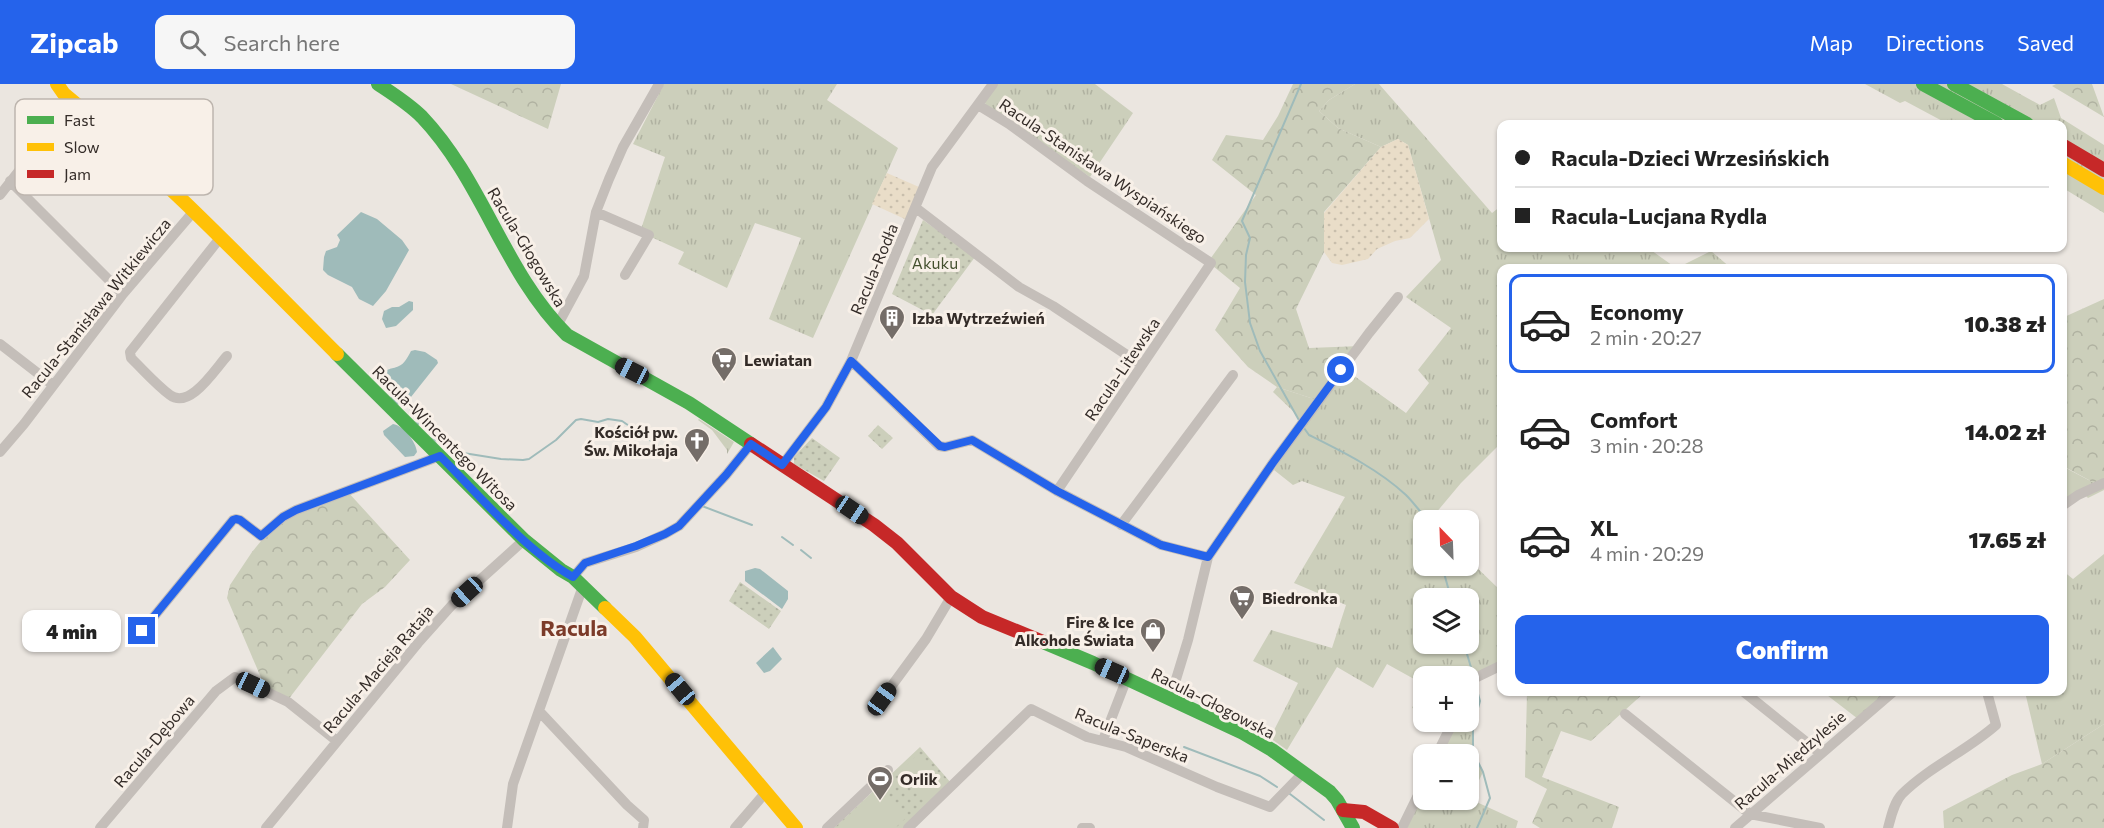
<!DOCTYPE html>
<html lang="en">
<head>
<meta charset="utf-8">
<style>
	body { margin:0; font-family:Commissioner,sans-serif; background:#f6f6f6; color:#222; height:100vh; display:flex; flex-direction:column; font-size:22px; white-space:nowrap }
	* { box-sizing:border-box; margin:0 }
	p { font-size:20px; color:#767676 }
	.icon { flex:none; width:33px; height:33px; fill:none; stroke:currentColor; stroke-width:2; stroke-linecap:round; stroke-linejoin:round }
	.map { position:relative; flex:1; overflow:hidden }
	.side { position:absolute; left:1497px; top:180px; width:570px; height:432px; display:flex; flex-direction:column; background:#fff; border-radius:12px; box-shadow:0 2px 4px #0004 }
	.side>* { flex:none }
	.hud { position:absolute; left:1497px; top:36px; width:570px; height:132px; border-radius:12px; box-shadow:0 2px 4px #0004; display:grid; align-content:center; height:132px; padding:0 18px; background:#fff }
	.needle { width:39px; rotate:337deg }
	.fabs { position:absolute; left:1413px; top:426px; display:grid; gap:12px }
	.fabs a { display:grid; place-items:center; width:66px; height:66px; border-radius:12px; background:#fff; box-shadow:0 2px 4px #0004; font-size:30px }
	.end { position:absolute; width:27px; height:27px; margin:-14px; border:8px solid #2563eb; background:#fff; box-shadow:0 0 0 3px #fff }
	.from { border-radius:50% }
	.bubble { position:absolute; height:42px; border-radius:12px; background:#fff; box-shadow:0 2px 4px #0004; font-size:20px; font-weight:800; line-height:42px; text-align:center }
	.car { position:absolute; width:18px; height:36px; margin:-18px -9px; border-radius:8px; box-shadow:0 0 4px 2px #0007; background:linear-gradient(#222 24%,#8ab4d8 0 40%,#222 0 76%,#8ab4d8 0 86%,#222 0) }
	.hud b { display:flex; align-items:center; gap:21px; height:57px; font-size:22px }
	.hud b+b { border-top:2px solid #e0e0e0 }
	.hud i { width:15px; height:15px; background:#222 }
	ul { padding:10px 0 0; list-style:none }
	li { display:flex; align-items:center; gap:18px; height:99px; margin:0 12px 9px; padding:0 6px; border:3px solid transparent; border-radius:12px }
	li div { flex:1 }
	li b { display:block; font-size:22px }
	li em { font-style:normal; font-weight:800 }
	li.current { border-color:#2563eb }
	li>.icon { width:54px; height:54px; stroke-width:1.5 }
	.action { display:flex; gap:12px; margin-top:auto; padding:12px 18px }
	.action a { flex:1; height:69px; border-radius:12px; background:#2563eb; color:#fff; font-size:24px; font-weight:800; line-height:69px; text-align:center }
	header { display:flex; align-items:center; gap:36px; box-sizing:border-box; height:84px; padding:0 30px; background:#2563eb; color:#fff }
	header strong { font-size:28px }
	nav { display:flex; gap:33px; margin-inline-start:auto; font-size:21px }
	.search { width:420px; height:54px; background:#f6f6f6; display:flex; align-items:center; gap:15px; box-sizing:border-box; padding:0 21px; border-radius:12px; color:#767676; font-size:22px }
	.map>svg:first-child { display:block }
</style>
</head>
<body>
<header>
<strong>Zipcab</strong>
<div class="search"><svg class="icon" aria-label="search" viewBox="0 0 24 24"><circle cx="10" cy="10" r="6"/><path d="M15 15l6 6"/></svg>Search here</div>
<nav><a>Map</a><a>Directions</a><a>Saved</a></nav>
</header>
<div class="map">
<svg width="2104" height="744" viewBox="0 0 2104 744">
	<defs>
		<pattern id="grass-tufts" width="24" height="20" patternUnits="userSpaceOnUse" patternTransform="scale(1.5)"><rect width="24" height="20" fill="#cccfbb"/><path d="M3 7l-1-3M5 7V3M7 7l1-3M15 17l-1-3M17 17v-4M19 17l1-3" fill="none" stroke="#b0b2a1"/></pattern>
		<pattern id="forest-crowns" width="20" height="18" patternUnits="userSpaceOnUse" patternTransform="scale(1.5)"><rect width="20" height="18" fill="#cccfbb"/><path d="M2 6a3 3 0 1 1 6 0M12 15a3 3 0 1 1 6 0" fill="none" stroke="#b0b2a1"/></pattern>
		<pattern id="sand-dots" width="8" height="8" patternUnits="userSpaceOnUse" patternTransform="scale(1.5)"><rect width="8" height="8" fill="#e9ddc8"/><path d="M2 2h.1M6 6h.1" fill="none" stroke="#c8beac" stroke-width="1.8" stroke-linecap="round"/></pattern>
		<pattern id="park-dots" width="8" height="8" patternUnits="userSpaceOnUse" patternTransform="scale(1.5)"><rect width="8" height="8" fill="#cccfbb"/><path d="M2 2h.1M6 6h.1" fill="none" stroke="#b0b2a1" stroke-width="1.8" stroke-linecap="round"/></pattern>
	</defs>
	<rect width="100%" height="100%" fill="#ebe6e0"/>
	<path fill="url(#grass-tufts)" fill-rule="evenodd" d="M664,0H837L827,16L898,64L813,254L769,235L801,154L755,139L727,204L678,180L684,168L640,148L665,73L633,60Z
		M996,0H1095L1133,29L1090,93L990,25L983,17Z
		M1355,0H1379L1492,129L1501,122L1502,164H1648L1676,184H1502L1501,359L1461,399L1430,436H1424V482H1468L1469,476L1501,507V583L1474,596L1480,617L1473,642V668L1483,688L1470,715L1518,737L1516,744H1407L1423,709L1424,716H1468V670H1442L1451,638H1468V592H1424L1423,628L1412,624L1423,600L1387,580L1373,604L1337,583L1287,666L1270,654L1298,599L1253,577L1271,546L1332,564L1346,521L1294,499L1345,413L1302,397L1293,401L1274,386L1302,342L1295,329L1273,308L1277,303L1320,317L1346,286L1406,329L1429,299L1418,286L1451,244L1406,213L1441,176L1408,61L1398,55L1381,63L1338,44L1319,27L1329,16ZM1424,514H1468V560H1424Z
		M1865,0H2002L2040,21L2054,14L2061,34L2104,61V129L2063,104L2062,40H1948L1905,17L1900,19Z
		M1711,167L1731,184H1677Z
		M699,335L734,358L727,370V366L712,346L698,336Z
		M2062,382L2098,401L2104,399V406L2088,414L2084,410L2063,424Z
		M2104,470V640L2042,680L2025,608H2062L2063,487L2073,495Z"/>
	<path fill="url(#forest-crowns)" d="M451,0H561L548,45Z
		M1293,0H1355L1329,16L1319,27L1338,44L1381,63L1324,128V168L1296,225L1309,264L1361,262L1320,317L1277,303L1248,283L1215,246L1240,204L1208,178L1256,111L1212,76L1226,51L1263,56L1278,32Z
		M2056,0H2092L2104,33L2052,2Z
		M2104,215V399L2098,401L2063,382L2062,234Z
		M347,407L410,476L385,503L362,520L284,621L265,603L227,514L230,501L252,468L271,445L289,428Z
		M1527,608H1645L1591,657L1561,647L1542,693L1619,723L1612,744H1540L1532,739L1547,705L1525,693Z
		M1823,608H1900L1862,638Z
		M2104,640V744H1944L1943,727L2012,691L2042,680Z"/>
	<path fill="url(#sand-dots)" d="M1398,55L1408,61L1429,135L1410,154L1395,157L1377,165L1368,175L1342,181L1332,179L1324,168V129L1381,63Z
		M887,89L919,103L907,136L872,120Z"/>
	<path fill="url(#park-dots)" d="M923,136L975,173L932,231L892,210Z
		M878,341L893,354L882,365L868,352Z
		M812,354L840,374L824,397L794,380V373Z
		M740,498L781,527L769,545L729,517Z
		M920,663L951,699L905,744H834Z"/>
	<path fill="#cccfbb" d="M918,670L946,700L928,717L900,687Z
		M881,704L908,732L895,744H838Z"/>
	<path fill="#9fbbba" d="M361,128L377,135L402,156L409,166L386,207L373,222L359,215L352,203L328,191L323,186L324,173L326,167L337,163L340,156L337,151Z
		M409,217L413,218V226L396,242L386,244L382,235L384,227L392,223H399Z
		M415,266L425,268L437,276L438,279L407,318C402,322 397,321 391,318L390,306L383,300L381,292C388,283 390,286 399,282C404,280 408,273 411,267Z
		M393,340C404,342 416,358 417,368L414,372L405,373L384,351L383,347Z
		M755,484L760,485L788,507V515L782,525L745,497V487Z
		M773,563L782,575L770,587L764,589L756,579Z"/>
	<g fill="none" stroke-linecap="round" stroke-linejoin="round">
		<path stroke="#9fbbba" stroke-width="2" d="M407,318L418,340
			M1300,338L1260,267L1250,239L1245,198L1246,171L1250,154L1242,137L1301,0
			M1304,344L1309,351C1343,368 1378,385 1406,411C1414,419 1420,428 1428,436
			M432,354L451,367L501,375L523,376L529,375L556,356L576,336L581,335L598,338L608,335L622,337L664,366
			M702,422L752,441
			M782,453L793,461
			M801,466L811,474
			M1442,482L1451,514
			M1464,560L1473,590
			M1475,599L1480,617L1473,642V668L1483,688L1490,714L1477,744
			M1184,663L1260,692L1277,703
			M1290,710L1324,736"/>
		<path stroke="#c4beb9" stroke-width="10" d="M978,21L1009,40L1087,97L1211,179L1057,407
			M10,97L123,210
			M0,111L73,18
			M916,124L1019,203L1053,222L1142,281
			M596,128L649,151L625,191
			M220,154L130,268L131,274L136,279C147,290 158,302 170,311C190,326 215,285 227,272
			M557,242L584,192L596,128L609,95L623,63L659,0
			M0,260L53,301
			M851,277L939,362L945,363L972,356L1057,407L1161,461L1208,473
			M0,368L24,340L123,210L194,127
			M782,381L826,323L851,277L932,83L993,0
			M2062,422L2078,411L2104,399
			M1121,441L1233,291
			M573,493L585,479L636,463L665,450L679,442L726,391L751,360
			M142,547L233,436L236,435L240,436L261,452L283,433L296,426L440,372
			M1468,606L1473,595L1502,581
			M1744,608L1820,669
			M882,615L926,555L951,513
			M1170,615L1188,556L1208,473L1272,380L1369,249L1398,213
			M539,627L627,721L644,736L643,744
			M1625,630L1750,730L1820,744
			M1103,656L1127,594
			M1437,670L1453,638
			M100,744L216,607L235,593L288,618L337,657
			M266,744L418,559L452,521L524,456
			M507,744L513,700L583,502
			M735,744L766,708
			M827,744L888,686
			M908,744L1031,625L1087,653L1126,663L1217,703L1270,723L1304,688
			M1082,744H1090
			M1402,744L1424,699
			M1735,744L1893,608
			M1888,744C1891,733 1894,718 1902,710C1929,683 1968,666 1996,641L1987,608"/>
		<path stroke="#4caf50" stroke-width="14" d="M378,0C393,10 409,20 422,33C483,97 504,189 567,251L689,319L751,360
			M1923,0L1997,40
			M1954,0L2027,40
			M337,270L524,456L561,486L573,493L605,524
			M1043,558L1093,579L1243,649L1272,666L1330,708L1337,716L1353,744"/>
		<path stroke="#ffc107" stroke-width="14" d="M57,0L64,10C161,90 248,181 337,270
			M2062,79L2104,104
			M605,524L635,553L796,744"/>
		<path stroke="#c62828" stroke-width="14" d="M2062,61L2104,86
			M751,360L874,441L897,459L951,513L982,533L1043,558
			M1343,726L1364,728L1392,744"/>
	</g>
	<g fill="none" stroke-linecap="round" stroke-linejoin="round">
		<path stroke="#2563eb" stroke-width="8" d="M142,547L233,436L236,435L240,436L261,452L283,433L296,426L440,372C479,411 525,466 573,493L585,479L636,462L665,450L679,442L726,391L751,360L782,381L826,323L851,277L940,362L945,363L972,356L1057,407L1161,461L1208,473L1272,380L1341,286"/>
	</g>
	<defs>
		<symbol id="building-pin" viewBox="-11 -11 22 30"><path d="M0 17L-7.5 6A9.5 9.5 0 1 1 7.5 6Z" fill="#746d68" stroke="#f8f0e8"/><path d="M-4-6H4V6H1V3H-1V6H-4ZM-2.5-4.3h1.7v1.8h-1.7ZM.8-4.3h1.7v1.8H.8ZM-2.5-1h1.7V.8h-1.7ZM.8-1h1.7V.8H.8Z" fill="#fff"/></symbol>
		<symbol id="supermarket-pin" viewBox="-11 -11 22 30"><path d="M0 17L-7.5 6A9.5 9.5 0 1 1 7.5 6Z" fill="#746d68" stroke="#f8f0e8"/><path d="M-6-5.5h2.5l.6 2H6L4.5 2H-2.5L-4.4-4H-6ZM-1.5 3.2a1.3 1.3 0 1 0 .1 0ZM3 3.2a1.3 1.3 0 1 0 .1 0Z" fill="#fff"/></symbol>
		<symbol id="church-pin" viewBox="-11 -11 22 30"><path d="M0 17L-7.5 6A9.5 9.5 0 1 1 7.5 6Z" fill="#746d68" stroke="#f8f0e8"/><path d="M-1.2-6h2.4v3.5h3.3v2.4h-3.3V6h-2.4V-.1h-3.3v-2.4h3.3Z" fill="#fff"/></symbol>
		<symbol id="shop-pin" viewBox="-11 -11 22 30"><path d="M0 17L-7.5 6A9.5 9.5 0 1 1 7.5 6Z" fill="#746d68" stroke="#f8f0e8"/><path d="M-5-2.5h2.3a2.7 3.5 0 0 1 5.4 0H5L5.5 6h-11ZM-1.5-2.5h3a1.5 2.3 0 0 0-3 0Z" fill="#fff"/></symbol>
		<symbol id="stadium-pin" viewBox="-11 -11 22 30"><path d="M0 17L-7.5 6A9.5 9.5 0 1 1 7.5 6Z" fill="#746d68" stroke="#f8f0e8"/><path d="M0-5a6.5 5 0 1 0 0 10a6.5 5 0 1 0 0-10ZM-3.5-1.8h7v3.6h-7Z" fill="#fff"/></symbol>
	</defs>
	<g fill-rule="evenodd">
		<use href="#building-pin" x="877" y="219" width="30" height="40"/>
		<use href="#supermarket-pin" x="709" y="261" width="30" height="40"/>
		<use href="#church-pin" x="682" y="342" width="30" height="40"/>
		<use href="#supermarket-pin" x="1227" y="499" width="30" height="40"/>
		<use href="#shop-pin" x="1138" y="532" width="30" height="40"/>
		<use href="#stadium-pin" x="865" y="680" width="30" height="40"/>
	</g>
	<g text-anchor="middle" stroke-width="6" stroke-linejoin="round" paint-order="stroke">
		<g font-size="16" fill="#342c28" stroke="#f8f0e8">
			<text transform="translate(1103 87) rotate(34)" y="6">Racula-Stanisława Wyspiańskiego</text>
			<text transform="translate(527 163) rotate(59)" y="6">Racula-Głogowska</text>
			<text transform="translate(874 185) rotate(-67)" y="6">Racula-Rodła</text>
			<text transform="translate(96 224) rotate(-51)" y="6">Racula-Stanisława Witkiewicza</text>
			<text transform="translate(1122 285) rotate(-56)" y="6">Racula-Litewska</text>
			<text transform="translate(445 354) rotate(45)" y="6">Racula-Wincentego Witosa</text>
			<text transform="translate(378 585) rotate(-50)" y="6">Racula-Macieja Rataja</text>
			<text transform="translate(1213 619) rotate(27)" y="6">Racula-Głogowska</text>
			<text transform="translate(1132 651) rotate(22)" y="6">Racula-Saperska</text>
			<text transform="translate(154 657) rotate(-50)" y="6">Racula-Dębowa</text>
			<text transform="translate(1790 676) rotate(-41)" y="6">Racula-Międzylesie</text>
		</g>
		<g font-size="16" fill="#44502e" stroke="#f8f0e8">
			<text x="935" y="185">Akuku</text>
		</g>
		<g font-size="16" font-weight="bold" fill="#342c28" stroke="#f8f0e8" text-anchor="start">
			<text x="912" y="240">Izba Wytrzeźwień</text>
			<text x="744" y="282">Lewiatan</text>
			<text x="678" y="354" text-anchor="end">Kościół pw.<tspan x="678" dy="18">Św. Mikołaja</tspan></text>
			<text x="1262" y="520">Biedronka</text>
			<text x="1134" y="544" text-anchor="end">Fire &amp; Ice<tspan x="1134" dy="18">Alkohole Świata</tspan></text>
			<text x="900" y="701">Orlik</text>
		</g>
		<g font-size="22" font-weight="bold" fill="#7c3b29" stroke="#f8f0e8">
			<text x="574" y="552">Racula</text>
		</g>
	</g>
	<rect x="15" y="15" width="198" height="96" rx="9" fill="#f8f0e8" stroke="#bdb5ae" stroke-width="1.5"/>
	<rect x="27" y="32" width="27" height="8" fill="#4caf50"/>
	<rect x="27" y="59" width="27" height="8" fill="#ffc107"/>
	<rect x="27" y="86" width="27" height="8" fill="#c62828"/>
	<g font-size="16" fill="#342c28">
		<text x="64" y="42">Fast</text>
		<text x="64" y="69">Slow</text>
		<text x="64" y="96">Jam</text>
	</g>
</svg>
<div class="fabs">
<a><svg class="needle" viewBox="-14 -14 28 28"><path d="M0-13l5 13h-10z" fill="#e53935"/><path d="M0 13l5-13h-10z" fill="#767676"/></svg></a>
<a><svg class="icon" aria-label="layers" viewBox="0 0 24 24"><path d="M12 4l9 5-9 5-9-5zM3 14l9 5 9-5"/></svg></a>
<a>+</a>
<a>−</a>
</div>
<i class="end from" style="left:1341px;top:286px"></i>
<i class="end" style="left:142px;top:547px"></i>
<div class="bubble" style="left:22px;top:526px;width:99px">4 min</div>
<i class="car" style="left:632px;top:287px;rotate:297deg"></i>
<i class="car" style="left:852px;top:426px;rotate:124deg"></i>
<i class="car" style="left:467px;top:508px;rotate:228deg"></i>
<i class="car" style="left:1112px;top:587px;rotate:294deg"></i>
<i class="car" style="left:253px;top:601px;rotate:115deg"></i>
<i class="car" style="left:680px;top:605px;rotate:320deg"></i>
<i class="car" style="left:882px;top:615px;rotate:36deg"></i>
<div class="hud">
<b><i class="from"></i>Racula-Dzieci Wrzesińskich</b>
<b><i></i>Racula-Lucjana Rydla</b>
</div>
<section class="side">
<ul>
<li class="current"><svg class="icon" aria-label="car" viewBox="0 0 24 24"><path d="M5 17H2v-5l4-1 3-4h7l3 4 3 1v5h-3M9 17h6M6 11h13"/><circle cx="7" cy="17" r="2"/><circle cx="17" cy="17" r="2"/></svg><div><b>Economy</b><p>2 min · 20:27</p></div><em>10.38 zł</em></li>
<li><svg class="icon" aria-label="car" viewBox="0 0 24 24"><path d="M5 17H2v-5l4-1 3-4h7l3 4 3 1v5h-3M9 17h6M6 11h13"/><circle cx="7" cy="17" r="2"/><circle cx="17" cy="17" r="2"/></svg><div><b>Comfort</b><p>3 min · 20:28</p></div><em>14.02 zł</em></li>
<li><svg class="icon" aria-label="car" viewBox="0 0 24 24"><path d="M5 17H2v-5l4-1 3-4h7l3 4 3 1v5h-3M9 17h6M6 11h13"/><circle cx="7" cy="17" r="2"/><circle cx="17" cy="17" r="2"/></svg><div><b>XL</b><p>4 min · 20:29</p></div><em>17.65 zł</em></li>
</ul>
<div class="action"><a>Confirm</a></div>
</section>
</div>
</body>
</html>
